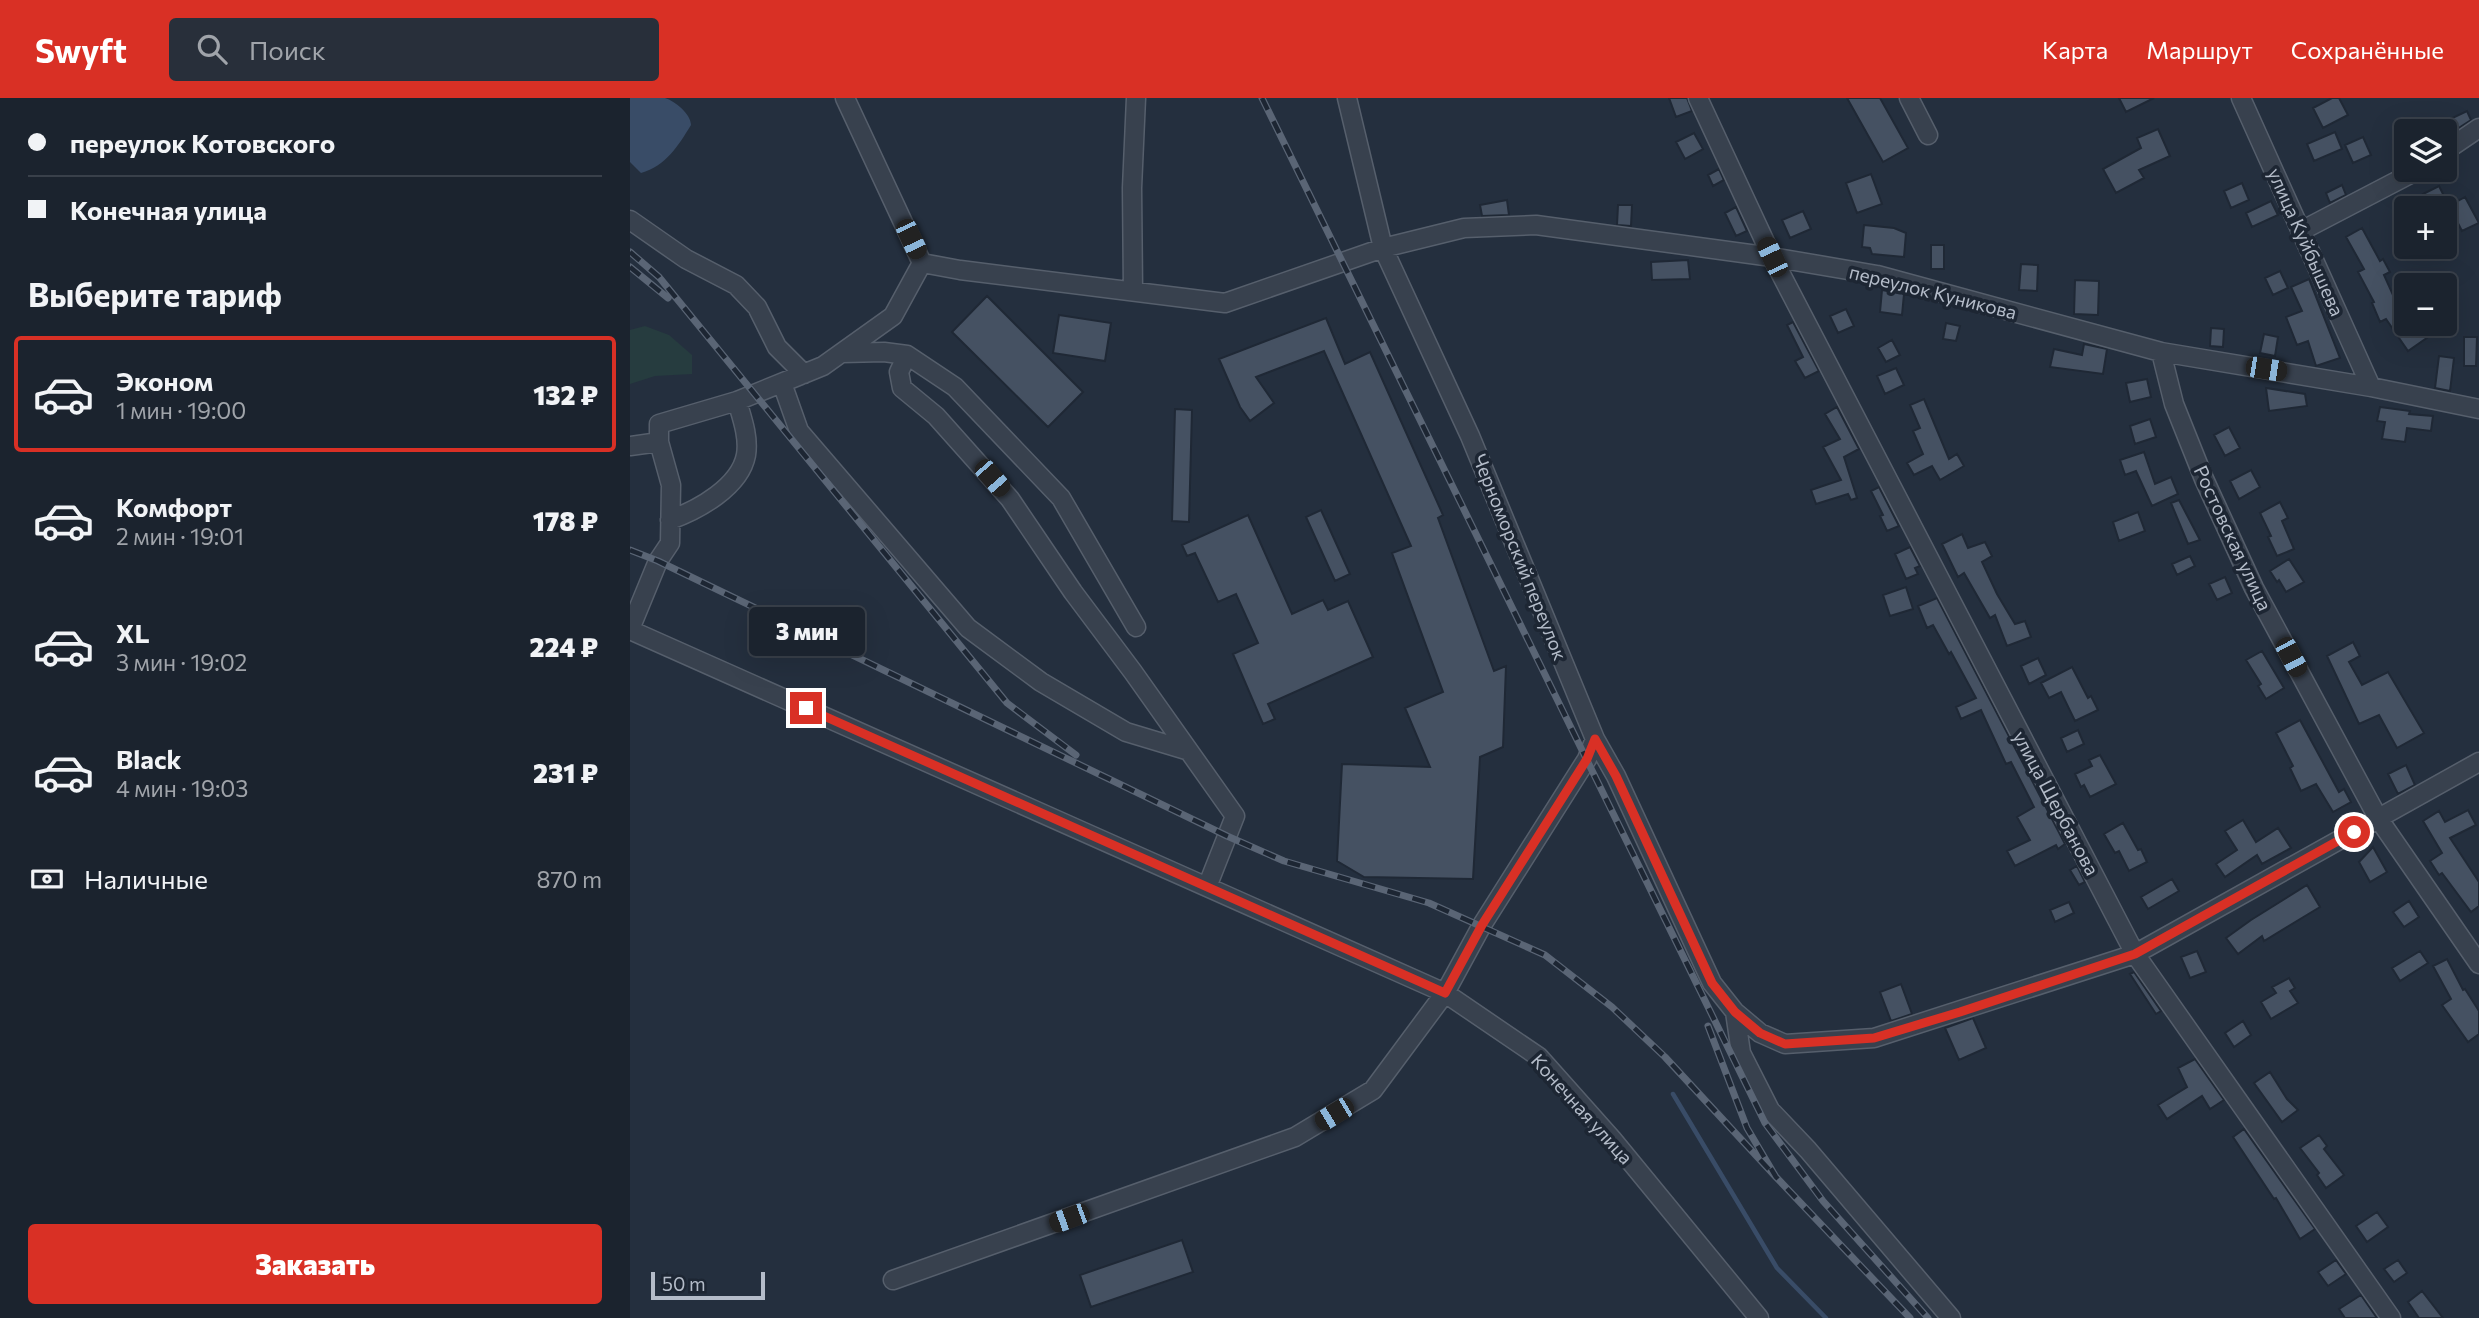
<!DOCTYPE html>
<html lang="ru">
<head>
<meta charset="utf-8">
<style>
	body { margin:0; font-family:Commissioner,sans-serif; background:#282f3a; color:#f1f3f6; height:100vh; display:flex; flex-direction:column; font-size:26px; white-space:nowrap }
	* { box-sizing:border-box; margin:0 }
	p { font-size:23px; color:#a0a4aa }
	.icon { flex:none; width:38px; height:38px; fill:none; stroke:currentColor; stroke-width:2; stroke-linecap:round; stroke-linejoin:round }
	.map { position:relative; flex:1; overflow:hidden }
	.details { display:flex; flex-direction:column; background:#1b232e; width:630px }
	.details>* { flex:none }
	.top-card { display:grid; align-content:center; height:154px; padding:0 28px; background:#1b232e }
	.tools { position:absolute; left:1764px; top:21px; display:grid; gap:14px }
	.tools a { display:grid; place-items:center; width:63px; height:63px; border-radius:7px; background:#1b232e; box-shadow:0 7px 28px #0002,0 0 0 2px #39404a; font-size:35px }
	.scale { position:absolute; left:21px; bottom:18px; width:114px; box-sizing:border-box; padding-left:7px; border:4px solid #b4bcc9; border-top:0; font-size:19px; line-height:24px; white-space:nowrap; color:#b4bcc9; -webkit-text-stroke:5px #1d2633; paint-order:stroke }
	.end { position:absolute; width:32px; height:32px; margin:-16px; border:9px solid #d93025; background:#fff; box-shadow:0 0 0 4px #fff }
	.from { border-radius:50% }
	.bubble { position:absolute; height:49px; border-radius:7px; background:#1b232e; box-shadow:0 7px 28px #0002,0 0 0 2px #39404a; font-size:23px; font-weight:800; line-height:49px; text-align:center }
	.car { position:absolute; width:21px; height:42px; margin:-21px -10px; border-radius:9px; box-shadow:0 0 5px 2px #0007; background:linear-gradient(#222 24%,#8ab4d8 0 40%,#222 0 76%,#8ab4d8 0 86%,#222 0) }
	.top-card b { display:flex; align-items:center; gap:24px; height:66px; font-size:26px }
	.top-card b+b { border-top:2px solid #39404a }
	.top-card i { width:18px; height:18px; background:#f1f3f6 }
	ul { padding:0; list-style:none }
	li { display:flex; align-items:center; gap:21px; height:116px; margin:0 14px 10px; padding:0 14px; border:4px solid transparent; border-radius:7px }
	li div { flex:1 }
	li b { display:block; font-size:26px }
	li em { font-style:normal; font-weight:800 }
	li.active { border-color:#d93025 }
	li>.icon { width:63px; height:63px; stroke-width:1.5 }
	h2 { padding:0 28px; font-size:32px; line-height:84px }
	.pay { display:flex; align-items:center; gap:18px; height:77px; padding:0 28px; font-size:26px }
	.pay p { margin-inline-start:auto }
	.button { display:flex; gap:14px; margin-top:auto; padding:14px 28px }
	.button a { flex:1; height:80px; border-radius:7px; background:#d93025; color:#fff; font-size:28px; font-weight:800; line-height:80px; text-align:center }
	header { display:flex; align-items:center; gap:42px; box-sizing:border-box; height:98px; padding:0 35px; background:#d93025; color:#fff }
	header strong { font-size:33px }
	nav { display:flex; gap:38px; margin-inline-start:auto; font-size:24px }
	.search { width:490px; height:63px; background:#282f3a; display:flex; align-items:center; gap:18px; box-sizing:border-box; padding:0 24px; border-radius:7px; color:#a0a4aa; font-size:26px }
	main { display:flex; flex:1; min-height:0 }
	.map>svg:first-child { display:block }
</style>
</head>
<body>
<header>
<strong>Swyft</strong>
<div class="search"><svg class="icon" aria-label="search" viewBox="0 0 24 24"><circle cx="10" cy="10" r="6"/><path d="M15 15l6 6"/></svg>Поиск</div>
<nav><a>Карта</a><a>Маршрут</a><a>Сохранённые</a></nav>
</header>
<main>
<section class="details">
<div class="top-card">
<b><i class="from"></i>переулок Котовского</b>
<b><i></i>Конечная улица</b>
</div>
<h2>Выберите тариф</h2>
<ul>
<li class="active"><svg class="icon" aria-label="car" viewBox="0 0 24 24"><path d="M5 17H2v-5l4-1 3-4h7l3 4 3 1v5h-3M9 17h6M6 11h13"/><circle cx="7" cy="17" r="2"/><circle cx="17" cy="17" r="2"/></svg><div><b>Эконом</b><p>1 мин · 19:00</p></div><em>132 ₽</em></li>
<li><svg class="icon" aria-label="car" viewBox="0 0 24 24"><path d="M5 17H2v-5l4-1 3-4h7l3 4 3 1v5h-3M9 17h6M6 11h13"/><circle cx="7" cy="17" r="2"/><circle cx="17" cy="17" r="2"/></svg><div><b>Комфорт</b><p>2 мин · 19:01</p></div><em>178 ₽</em></li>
<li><svg class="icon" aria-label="car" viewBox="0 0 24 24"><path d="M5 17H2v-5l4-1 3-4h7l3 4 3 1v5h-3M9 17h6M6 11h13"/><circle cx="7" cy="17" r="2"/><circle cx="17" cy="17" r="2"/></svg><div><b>XL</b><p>3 мин · 19:02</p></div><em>224 ₽</em></li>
<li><svg class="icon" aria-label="car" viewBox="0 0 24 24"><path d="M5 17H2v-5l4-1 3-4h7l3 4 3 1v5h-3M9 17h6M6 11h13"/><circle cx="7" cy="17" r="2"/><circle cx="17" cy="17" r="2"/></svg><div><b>Black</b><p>4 мин · 19:03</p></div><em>231 ₽</em></li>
</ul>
<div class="pay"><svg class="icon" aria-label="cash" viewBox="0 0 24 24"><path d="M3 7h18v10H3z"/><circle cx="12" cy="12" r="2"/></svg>Наличные<p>870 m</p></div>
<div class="button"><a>Заказать</a></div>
</section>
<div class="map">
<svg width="1849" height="1220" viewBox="0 0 1849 1220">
	<rect width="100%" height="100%" fill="#242f3e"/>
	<path fill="#263c3f" d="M15,228L39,237L62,257V276L25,278L0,286V232Z"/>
	<path fill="#394c67" d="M0,0C10,0 25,0 35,0C45,3 61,16 61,27C48,48 36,68 11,75L0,64Z"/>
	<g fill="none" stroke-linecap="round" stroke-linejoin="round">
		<path stroke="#394c67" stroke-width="4.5" d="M1043,996L1147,1170L1196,1220"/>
	</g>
	<path fill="#455162" stroke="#1f2835" stroke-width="2" d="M1039,0H1057L1062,13L1046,19Z
		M1217,0H1250L1278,50L1253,64Z
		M1489,0H1524L1496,14Z
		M1702,0H1709L1718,17L1693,30L1683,10Z
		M1837,13L1841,22L1824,33H1795Z
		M1528,31L1540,58L1509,72L1514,80L1486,95L1473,71L1511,50L1507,40Z
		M1705,34L1712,51L1684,63L1677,46Z
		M1064,35L1073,51L1055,61L1046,44Z
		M1733,39L1741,57L1723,65L1715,47Z
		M1089,71L1094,82L1083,88L1078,77Z
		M1241,76L1252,106L1227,115L1216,85Z
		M1612,85L1619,102L1601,110L1594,93Z
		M1712,87L1716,97L1700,105L1696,95Z
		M1809,88L1820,110H1800L1793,96Z
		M1835,99L1849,125L1832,133L1819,108Z
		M877,102L879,117L852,118L850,107Z
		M1641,103L1648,117L1622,129L1616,115Z
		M988,107H1002L1001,128L987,127Z
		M1106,109L1117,133L1106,138L1095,115Z
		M1173,113L1181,131L1160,140L1152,122Z
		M1234,127L1264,130L1276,135L1274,159L1242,156L1240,150L1232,149Z
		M1732,130L1750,163L1753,161L1760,174L1754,177L1776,226H1793L1801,237L1778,253L1756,221L1750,224L1742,205L1744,204L1728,174L1734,171L1716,139Z
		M1301,147H1314V171H1301Z
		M1058,162L1060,181L1022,182L1021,164Z
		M1391,166L1408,167L1407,193L1389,192Z
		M1650,173L1658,190L1643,197L1635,180Z
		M1679,181L1710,260L1686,268L1678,243L1667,247L1656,219L1672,213L1661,189Z
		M1445,182L1469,183L1468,217L1444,216Z
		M1252,192L1274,196L1272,217L1250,214Z
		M357,198L453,294L418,329L322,234Z
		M1216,211L1224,228L1208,235L1200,218Z
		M429,217L481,225L475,263L423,255Z
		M696,220L715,266L740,254L813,417L808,420L864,573L876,568L873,649L850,659L843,781L734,779L707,763L712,666L800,669L775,610L813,594L762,455L781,448L694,253L626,279L644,305L620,323L610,309L589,261Z
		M1163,224L1189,273L1175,280L1165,263L1173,259L1157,227Z
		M1316,225L1330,228L1326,243L1313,241Z
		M1581,230L1594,231L1593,249L1580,248Z
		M1634,236L1648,239L1645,258L1630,255Z
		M1834,239H1847L1846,268H1834Z
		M1262,242L1270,257L1256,264L1248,250Z
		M1454,246L1477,251L1473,276L1420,269L1424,251L1452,257Z
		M1809,258L1824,260L1820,293L1805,290Z
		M1266,270L1274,287L1255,296L1247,278Z
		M1517,281L1521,299L1500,304L1496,285Z
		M1636,290L1675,296L1677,308L1639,313Z
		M1294,301L1319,361L1327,356L1334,368L1310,382L1302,368L1284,377L1277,365L1293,356L1283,333L1290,330L1280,307Z
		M1207,309L1229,351L1214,359L1227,400L1221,402L1218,396L1186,406L1181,392L1211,382L1193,349L1210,341L1195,316Z
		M1750,309L1780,313L1779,316L1803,318L1801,333L1777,330L1775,344L1752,341L1755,324L1747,323Z
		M545,311L562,312L559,424L542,423Z
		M1520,321L1526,339L1505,346L1500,328Z
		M1599,329L1610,350L1595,358L1584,337Z
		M1514,354L1525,386L1541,379L1548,396L1522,408L1506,373L1495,377L1490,362Z
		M1621,372L1630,389L1609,401L1600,383Z
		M1249,389L1269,428L1257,433L1250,418L1253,417L1241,393Z
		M1549,402L1570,442L1558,446L1541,405Z
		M1650,404L1658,420L1652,423L1664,451L1647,458L1638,439L1641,438L1630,415Z
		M691,412L720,476L705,483L676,419Z
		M1508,414L1515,433L1489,443L1483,424Z
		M618,417L662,516L693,502L698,512L718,503L743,559L638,606L645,621L633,626L603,556L628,545L606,496L588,504L565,455L557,458L552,447Z
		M1332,436L1338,450L1355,444L1362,458L1352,464L1367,496L1385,526L1395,523L1401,539L1377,548L1365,517L1360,520L1334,475L1328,479L1312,446Z
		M1280,449L1290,468L1285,470L1288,476L1276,481L1265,456Z
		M1560,458L1565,468L1547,477L1542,466Z
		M1659,461L1674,484L1656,494L1649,482L1647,484L1640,473Z
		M1595,479L1602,495L1587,502L1579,486Z
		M1276,489L1283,511L1260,518L1253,497Z
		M1307,500L1435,746L1428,751L1426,747L1385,768L1377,753L1400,742L1387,719L1404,709L1381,664L1376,666L1351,612L1331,621L1326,609L1346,600L1321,554L1319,556L1303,527L1297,530L1288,508Z
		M1723,544L1730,558L1719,564L1732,587L1758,574L1794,635L1767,650L1749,617L1729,626L1697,558Z
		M1632,553L1654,590L1636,601L1628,588L1631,586L1616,562Z
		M1408,560L1416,577L1399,586L1391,568Z
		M1442,569L1458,600L1461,598L1468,612L1445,623L1431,594L1419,600L1411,585Z
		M1670,622L1709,694L1714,691L1721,704L1703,714L1686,686L1671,693L1660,670L1663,668L1646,635Z
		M1448,632L1454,646L1437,654L1431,640Z
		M1470,657L1486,686L1460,699L1454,687L1451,689L1445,676L1462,668L1459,662Z
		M1776,667L1785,687L1768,696L1758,676Z
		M1838,712L1846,727L1820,740L1849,784V808L1841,814L1812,775L1809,777L1800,763L1812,755L1793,723L1809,713L1815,724Z
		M1613,722L1626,744L1648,730L1661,750L1632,766L1627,757L1595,779L1586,766L1607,752L1595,733Z
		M1493,725L1508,752L1511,751L1517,764L1499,773L1489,753L1485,755L1474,736Z
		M1743,749L1757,774L1740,784L1729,764Z
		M1447,768L1455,784L1449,787L1440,772Z
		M1542,781L1549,793L1518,811L1511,799Z
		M1677,787L1690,809L1634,843L1632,838L1608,856L1596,840L1621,822Z
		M1779,803L1789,819L1774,829L1763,814Z
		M1439,804L1444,815L1425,824L1420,812Z
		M1567,853L1576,874L1560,880L1551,859Z
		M1790,853L1798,865L1770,883L1762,870Z
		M1817,861L1833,892L1835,891L1849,913V936L1838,944L1812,907L1821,901L1803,868Z
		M1504,874L1531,913L1526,916L1500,876Z
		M1659,880L1665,890L1660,893L1668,905L1641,921L1631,904L1646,895L1642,889Z
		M1271,886L1282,916L1261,923L1250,894Z
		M1343,920L1356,950L1329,962L1315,930Z
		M1613,923L1621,937L1604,949L1595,935Z
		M1565,961L1594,1002L1580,1011L1572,998L1537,1021L1528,1007L1557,989L1548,970Z
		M1640,974L1657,1001L1668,1012L1652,1024L1624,985Z
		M1614,1031L1685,1131L1670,1141L1646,1100L1644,1101L1603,1039Z
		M1689,1037L1697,1048L1694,1051L1714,1077L1696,1090L1687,1077L1689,1075L1670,1050Z
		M1747,1114L1758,1129L1737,1144L1726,1128Z
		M552,1142L563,1174L461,1209L450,1177Z
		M1706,1162L1716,1176L1698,1188L1688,1174Z
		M1768,1162L1777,1175L1764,1184L1754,1171Z
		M1792,1193L1813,1220H1789L1778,1204Z
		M1731,1197L1747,1220H1715L1709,1211Z"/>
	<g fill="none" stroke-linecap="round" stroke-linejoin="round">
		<defs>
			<path id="minor" d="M215,0L292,165L330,172L595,205L753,150L834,130L906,127L1142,159L1247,177L1531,254L1741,289L1849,311
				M717,0L753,150L840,338L965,641L986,678L1082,885L1105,914L1130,935L1155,946L1244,940L1505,856L1849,664
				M1068,0L1142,159L1505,856L1761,1220
				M1279,0L1298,37
				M1611,0L1741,289
				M1815,53L1849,30
				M0,122L56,161L106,187L127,209L147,249L174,276
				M1671,133L1788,72
				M503,193L502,90L506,0
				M1531,254L1544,306L1574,381L1624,490L1748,720L1849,866
				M212,255L254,254L277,257L325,289L431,400L506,529
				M277,257L269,274L272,290L306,318L380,401L443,494L503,574L605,718L577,789
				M152,285L169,333L338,530L411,584L496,634L559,653
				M0,348L29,344
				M40,422C68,412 110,389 116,357C119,339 112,320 107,303
				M0,531L28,463L40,445L41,387L29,344V326L107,303L193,268L263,218L292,165
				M0,532L815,895L909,959L982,1041L1129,1220
				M1105,914L1111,955L1140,1012L1178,1052L1321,1220
				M263,1182L665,1039L743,992L815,895L852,827L957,661L965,641"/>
		</defs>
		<use href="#minor" stroke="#565f6c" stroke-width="21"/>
		<use href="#minor" stroke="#38414e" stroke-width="18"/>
		<defs>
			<path id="rail" d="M632,0L1135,1025L1193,1103L1298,1220
				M0,154L29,179L377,605L446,657
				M0,169L38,200
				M0,452L28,463L597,738L654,763L799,805L915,857L982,909L1035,959L1146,1079
				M1078,928L1117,1030L1146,1079L1280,1220"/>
		</defs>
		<use href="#rail" stroke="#5a6575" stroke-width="7"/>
		<use href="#rail" stroke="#1d2633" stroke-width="4.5" stroke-dasharray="13" stroke-linecap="butt"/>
	</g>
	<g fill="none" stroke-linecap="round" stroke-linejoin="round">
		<path stroke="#d93025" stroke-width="9" d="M176,610L815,895L852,827L957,661L965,641L986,678L1082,885L1105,914L1130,935L1155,946L1244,940L1330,914L1505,856L1724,734"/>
	</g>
	<g text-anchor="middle" stroke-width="7" stroke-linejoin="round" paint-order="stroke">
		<g font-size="19" fill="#b4bcc9" stroke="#1d2633">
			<text transform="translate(1676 144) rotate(66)" y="7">улица Куйбышева</text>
			<text transform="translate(1303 194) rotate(14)" y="7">переулок Куникова</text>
			<text transform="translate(1603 440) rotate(65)" y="7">Ростовская улица</text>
			<text transform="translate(890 459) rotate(68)" y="7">Черноморский переулок</text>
			<text transform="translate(1426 705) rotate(62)" y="7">улица Щербанова</text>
			<text transform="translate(952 1011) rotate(48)" y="7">Конечная улица</text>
		</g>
	</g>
</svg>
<div class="tools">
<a><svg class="icon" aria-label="layers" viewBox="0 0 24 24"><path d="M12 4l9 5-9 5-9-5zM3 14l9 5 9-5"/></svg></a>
<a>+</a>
<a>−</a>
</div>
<div class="scale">50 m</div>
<i class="end from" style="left:1724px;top:734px"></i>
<i class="end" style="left:176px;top:610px"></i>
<div class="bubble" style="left:119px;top:509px;width:116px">3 мин</div>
<i class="car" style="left:281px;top:141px;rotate:155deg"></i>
<i class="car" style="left:1142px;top:159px;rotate:335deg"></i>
<i class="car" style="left:1636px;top:271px;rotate:99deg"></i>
<i class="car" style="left:362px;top:380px;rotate:139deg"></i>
<i class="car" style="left:1661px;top:559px;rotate:152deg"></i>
<i class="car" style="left:704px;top:1016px;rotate:239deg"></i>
<i class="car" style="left:439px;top:1120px;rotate:250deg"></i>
</div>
</main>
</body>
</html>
